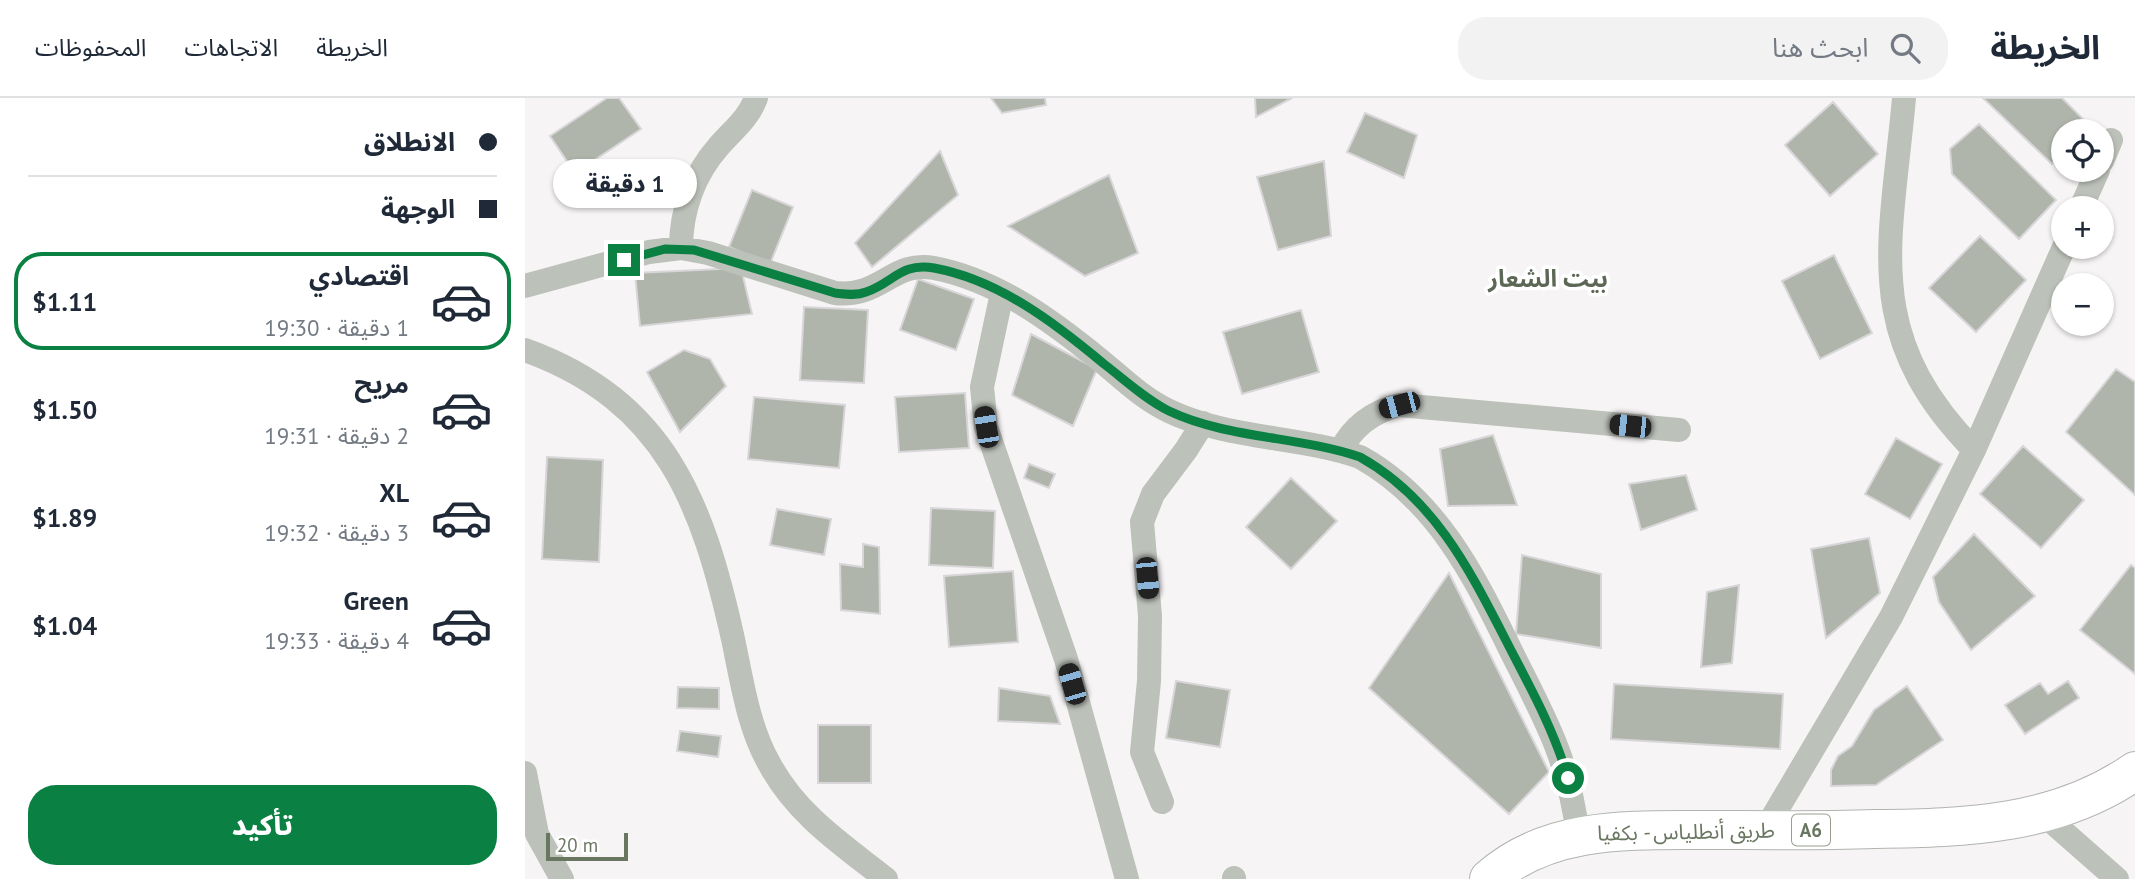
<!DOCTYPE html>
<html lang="ar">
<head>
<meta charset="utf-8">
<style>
	body { margin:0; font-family:"PT Sans","Noto Sans Arabic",sans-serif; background:#f2f2f3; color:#1f2937; direction:rtl; height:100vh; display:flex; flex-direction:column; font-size:26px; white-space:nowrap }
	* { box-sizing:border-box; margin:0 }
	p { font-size:23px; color:#747a83 }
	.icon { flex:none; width:38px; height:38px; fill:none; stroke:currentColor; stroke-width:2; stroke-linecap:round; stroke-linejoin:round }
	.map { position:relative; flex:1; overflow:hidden; direction:ltr }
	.side { display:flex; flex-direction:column; background:#fff; width:525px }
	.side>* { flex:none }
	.banner { display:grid; align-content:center; height:154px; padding:0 28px; background:#fff }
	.buttons { position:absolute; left:1526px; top:21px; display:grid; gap:14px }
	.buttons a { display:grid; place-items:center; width:63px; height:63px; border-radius:50%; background:#fff; box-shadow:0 2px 5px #0004; font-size:35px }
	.scale { position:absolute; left:21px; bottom:18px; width:82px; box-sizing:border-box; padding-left:7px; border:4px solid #697660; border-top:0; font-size:19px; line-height:24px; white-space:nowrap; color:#697660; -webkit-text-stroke:5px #fff; paint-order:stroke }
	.end { position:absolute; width:32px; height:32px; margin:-16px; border:9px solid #0b8043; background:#fff; box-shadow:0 0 0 4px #fff }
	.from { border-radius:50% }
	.bubble { position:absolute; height:49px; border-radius:24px; background:#fff; box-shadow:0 2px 5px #0004; font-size:23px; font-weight:800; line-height:49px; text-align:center; direction:rtl }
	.car { position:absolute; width:21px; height:42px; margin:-21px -10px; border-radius:9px; box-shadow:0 0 5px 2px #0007; background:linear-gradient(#222 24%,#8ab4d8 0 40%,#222 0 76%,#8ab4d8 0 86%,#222 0) }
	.banner b { display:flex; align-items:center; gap:24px; height:66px; font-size:26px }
	.banner b+b { border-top:2px solid #e0e1e3 }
	.banner i { width:18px; height:18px; background:#1f2937 }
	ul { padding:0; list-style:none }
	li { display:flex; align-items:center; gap:21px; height:98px; margin:0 14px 10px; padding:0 14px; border:4px solid transparent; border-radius:28px }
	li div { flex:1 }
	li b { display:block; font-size:26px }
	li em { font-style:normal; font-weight:800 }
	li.on { border-color:#0b8043 }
	li>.icon { width:63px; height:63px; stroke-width:1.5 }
	.cta { display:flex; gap:14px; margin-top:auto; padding:14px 28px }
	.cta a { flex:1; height:80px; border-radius:28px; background:#0b8043; color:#fff; font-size:28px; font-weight:800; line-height:80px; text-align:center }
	header { display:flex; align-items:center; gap:42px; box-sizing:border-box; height:98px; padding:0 35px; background:#fff; border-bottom:2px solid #e0e1e3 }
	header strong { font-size:33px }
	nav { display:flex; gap:38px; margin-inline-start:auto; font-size:24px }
	.search { width:490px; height:63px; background:#f2f2f3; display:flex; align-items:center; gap:18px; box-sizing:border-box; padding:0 24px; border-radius:28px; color:#747a83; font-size:26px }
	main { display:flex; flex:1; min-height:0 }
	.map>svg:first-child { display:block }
</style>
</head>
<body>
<header>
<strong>الخريطة</strong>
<div class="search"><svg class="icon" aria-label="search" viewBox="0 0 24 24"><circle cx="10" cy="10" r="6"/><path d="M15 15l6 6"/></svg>ابحث هنا</div>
<nav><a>الخريطة</a><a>الاتجاهات</a><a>المحفوظات</a></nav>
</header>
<main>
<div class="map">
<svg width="1610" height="781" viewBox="0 0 1610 781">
	<rect width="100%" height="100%" fill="#f7f4f6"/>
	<path fill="#afb5ab" stroke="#d8d6d8" stroke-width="2" d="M82,0H94L116,31L50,75L25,38Z
		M466,0H520L521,7L477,15Z
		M730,0H767L731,19Z
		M1458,0H1537L1563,26L1557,33H1538V54L1527,66Z
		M1308,4L1353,56L1305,98L1260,47Z
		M840,15L892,37L879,80L822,54Z
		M1454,26L1531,102L1494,141L1427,76L1425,51Z
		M415,53L433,97L347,169L330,145Z
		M799,63L806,138L753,152L732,79Z
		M584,77L613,155L560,178L483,128Z
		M227,92L268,109L245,166L204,149Z
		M1455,138L1501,182L1451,234L1404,190Z
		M1309,157L1347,235L1295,261L1257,183Z
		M216,170L227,216L115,228L110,175Z
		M393,181L449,201L431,252L375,232Z
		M279,209L343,212L339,285L275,282Z
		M776,212L794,274L717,296L698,234Z
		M506,236L572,271L548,328L487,297Z
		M159,252L185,261L201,288L155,334L122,274Z
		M1591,271L1610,284V397L1541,334Z
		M440,295L444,350L374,354L370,299Z
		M229,299L320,307L314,370L223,361Z
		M968,337L992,407L923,408L915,351Z
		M1371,340L1417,366L1385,421L1340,396Z
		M1498,348L1559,402L1516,450L1455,396Z
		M22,359L78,362L74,464L17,461Z
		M504,366L530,376L524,390L499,380Z
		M1161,377L1172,412L1116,432L1104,386Z
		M766,380L812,423L766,471L721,429Z
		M406,410L470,413L468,470L404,467Z
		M252,411L306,421L299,457L245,447Z
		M1449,436L1510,498L1446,552L1414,504L1408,479Z
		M1344,440L1355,495L1301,540L1286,451Z
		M338,446L354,449L355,516L316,512L315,466L338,469Z
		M997,457L1076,476V550L991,536Z
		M1606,467L1610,470V576L1555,532Z
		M488,473L493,544L424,549L419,478Z
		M924,475L1024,674L984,716L844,590Z
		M1214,487L1207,565L1176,569L1182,494Z
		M651,583L705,592L695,649L641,640Z
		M1543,583L1554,600L1500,636L1480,607L1515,585L1523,596Z
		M1089,586L1258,596L1255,651L1086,641Z
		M1382,588L1418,642L1351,687L1306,688V672L1313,658L1327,648L1349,612Z
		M153,589L194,590V611L152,610Z
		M474,590L525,598L535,626L473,623Z
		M293,627H346V685H293Z
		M155,633L196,638L193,659L152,653Z"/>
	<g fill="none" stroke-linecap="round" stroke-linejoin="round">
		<defs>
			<path id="trunk" d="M964,781C1022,729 1101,732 1175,732C1233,732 1292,733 1350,731C1441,730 1533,727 1610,673"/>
		</defs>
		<use href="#trunk" stroke="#b1b5ae" stroke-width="40"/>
		<path stroke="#bcc1b9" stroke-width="24" d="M1379,0C1366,146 1335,236 1449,352
			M1577,63L1586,42
			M1556,110L1573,72
			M156,150C156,112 169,76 194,48C209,31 223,21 231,0
			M0,188L124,154L156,150L183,155L310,195C357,200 367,162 409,170C472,182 527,223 575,262C597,280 618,301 644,313C702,341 774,338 835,359C911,401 949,477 986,553C1020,621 1043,659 1053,737
			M477,195L457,289L461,329L541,561L602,781
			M0,252C141,303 178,406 208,541C217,583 223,629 245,667C272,717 318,747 361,781
			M816,352C828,328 847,314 874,307L1154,332
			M0,675L12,736L37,781
			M637,704L617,654L624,583L625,518L617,424L628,396L661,352L678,325
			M1518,716L1592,781
			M1240,732L1366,519L1449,352L1539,149
			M709,780V781"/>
		<use href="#trunk" stroke="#fff" stroke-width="38"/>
	</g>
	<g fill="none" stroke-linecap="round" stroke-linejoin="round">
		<path stroke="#0b8043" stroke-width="9" d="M99,162L140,151L169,152L310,195C320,196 331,198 341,194C368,185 376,164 409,170C474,182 530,225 579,266C600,282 620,301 644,313C703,341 774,338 835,359C914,403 949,481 989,558C1010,598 1030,636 1043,680"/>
	</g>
	<g text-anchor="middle" stroke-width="7" stroke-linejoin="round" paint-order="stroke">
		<rect fill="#fff" stroke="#969f90" stroke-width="2" x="1267" y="716.5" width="38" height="31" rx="5"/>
		<g font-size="19" font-weight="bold" fill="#697660">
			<text x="1286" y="739">A6</text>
		</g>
		<g font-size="21" fill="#697660" stroke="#fff">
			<text transform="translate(1161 734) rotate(-1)" y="7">طريق أنطلياس - بكفيا</text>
		</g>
		<g font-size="24" font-weight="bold" fill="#5d6756" stroke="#fff">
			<text x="1023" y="189">بيت الشعار</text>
		</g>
	</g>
</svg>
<div class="buttons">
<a><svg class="icon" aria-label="locate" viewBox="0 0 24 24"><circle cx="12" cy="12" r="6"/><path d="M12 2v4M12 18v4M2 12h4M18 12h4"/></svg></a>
<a>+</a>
<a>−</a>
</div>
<div class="scale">20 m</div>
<i class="end from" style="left:1043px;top:680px"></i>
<i class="end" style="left:99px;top:162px"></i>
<div class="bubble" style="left:28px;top:61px;width:144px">1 دقيقة</div>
<i class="car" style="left:874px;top:307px;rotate:255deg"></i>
<i class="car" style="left:1105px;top:328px;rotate:276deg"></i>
<i class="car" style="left:461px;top:329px;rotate:351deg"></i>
<i class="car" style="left:622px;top:480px;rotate:175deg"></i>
<i class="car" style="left:547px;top:586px;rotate:344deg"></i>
</div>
<section class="side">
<div class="banner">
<b><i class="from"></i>الانطلاق</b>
<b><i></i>الوجهة</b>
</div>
<ul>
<li class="on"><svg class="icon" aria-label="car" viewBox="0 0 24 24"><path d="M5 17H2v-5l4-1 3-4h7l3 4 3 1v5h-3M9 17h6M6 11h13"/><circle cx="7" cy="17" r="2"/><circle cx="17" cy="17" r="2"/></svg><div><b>اقتصادي</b><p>1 دقيقة · 19:30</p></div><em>$1.11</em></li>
<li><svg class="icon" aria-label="car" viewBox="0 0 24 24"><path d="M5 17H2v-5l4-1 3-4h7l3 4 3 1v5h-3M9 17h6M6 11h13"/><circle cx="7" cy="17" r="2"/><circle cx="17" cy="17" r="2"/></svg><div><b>مريح</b><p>2 دقيقة · 19:31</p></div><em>$1.50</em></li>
<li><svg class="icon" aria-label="car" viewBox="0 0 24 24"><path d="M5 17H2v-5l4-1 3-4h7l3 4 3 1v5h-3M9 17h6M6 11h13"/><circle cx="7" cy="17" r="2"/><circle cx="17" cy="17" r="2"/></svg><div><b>XL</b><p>3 دقيقة · 19:32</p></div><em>$1.89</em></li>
<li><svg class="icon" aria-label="car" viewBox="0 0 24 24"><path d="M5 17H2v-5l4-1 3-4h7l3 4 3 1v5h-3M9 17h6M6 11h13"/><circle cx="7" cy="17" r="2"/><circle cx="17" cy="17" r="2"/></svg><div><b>Green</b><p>4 دقيقة · 19:33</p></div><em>$1.04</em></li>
</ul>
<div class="cta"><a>تأكيد</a></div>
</section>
</main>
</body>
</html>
